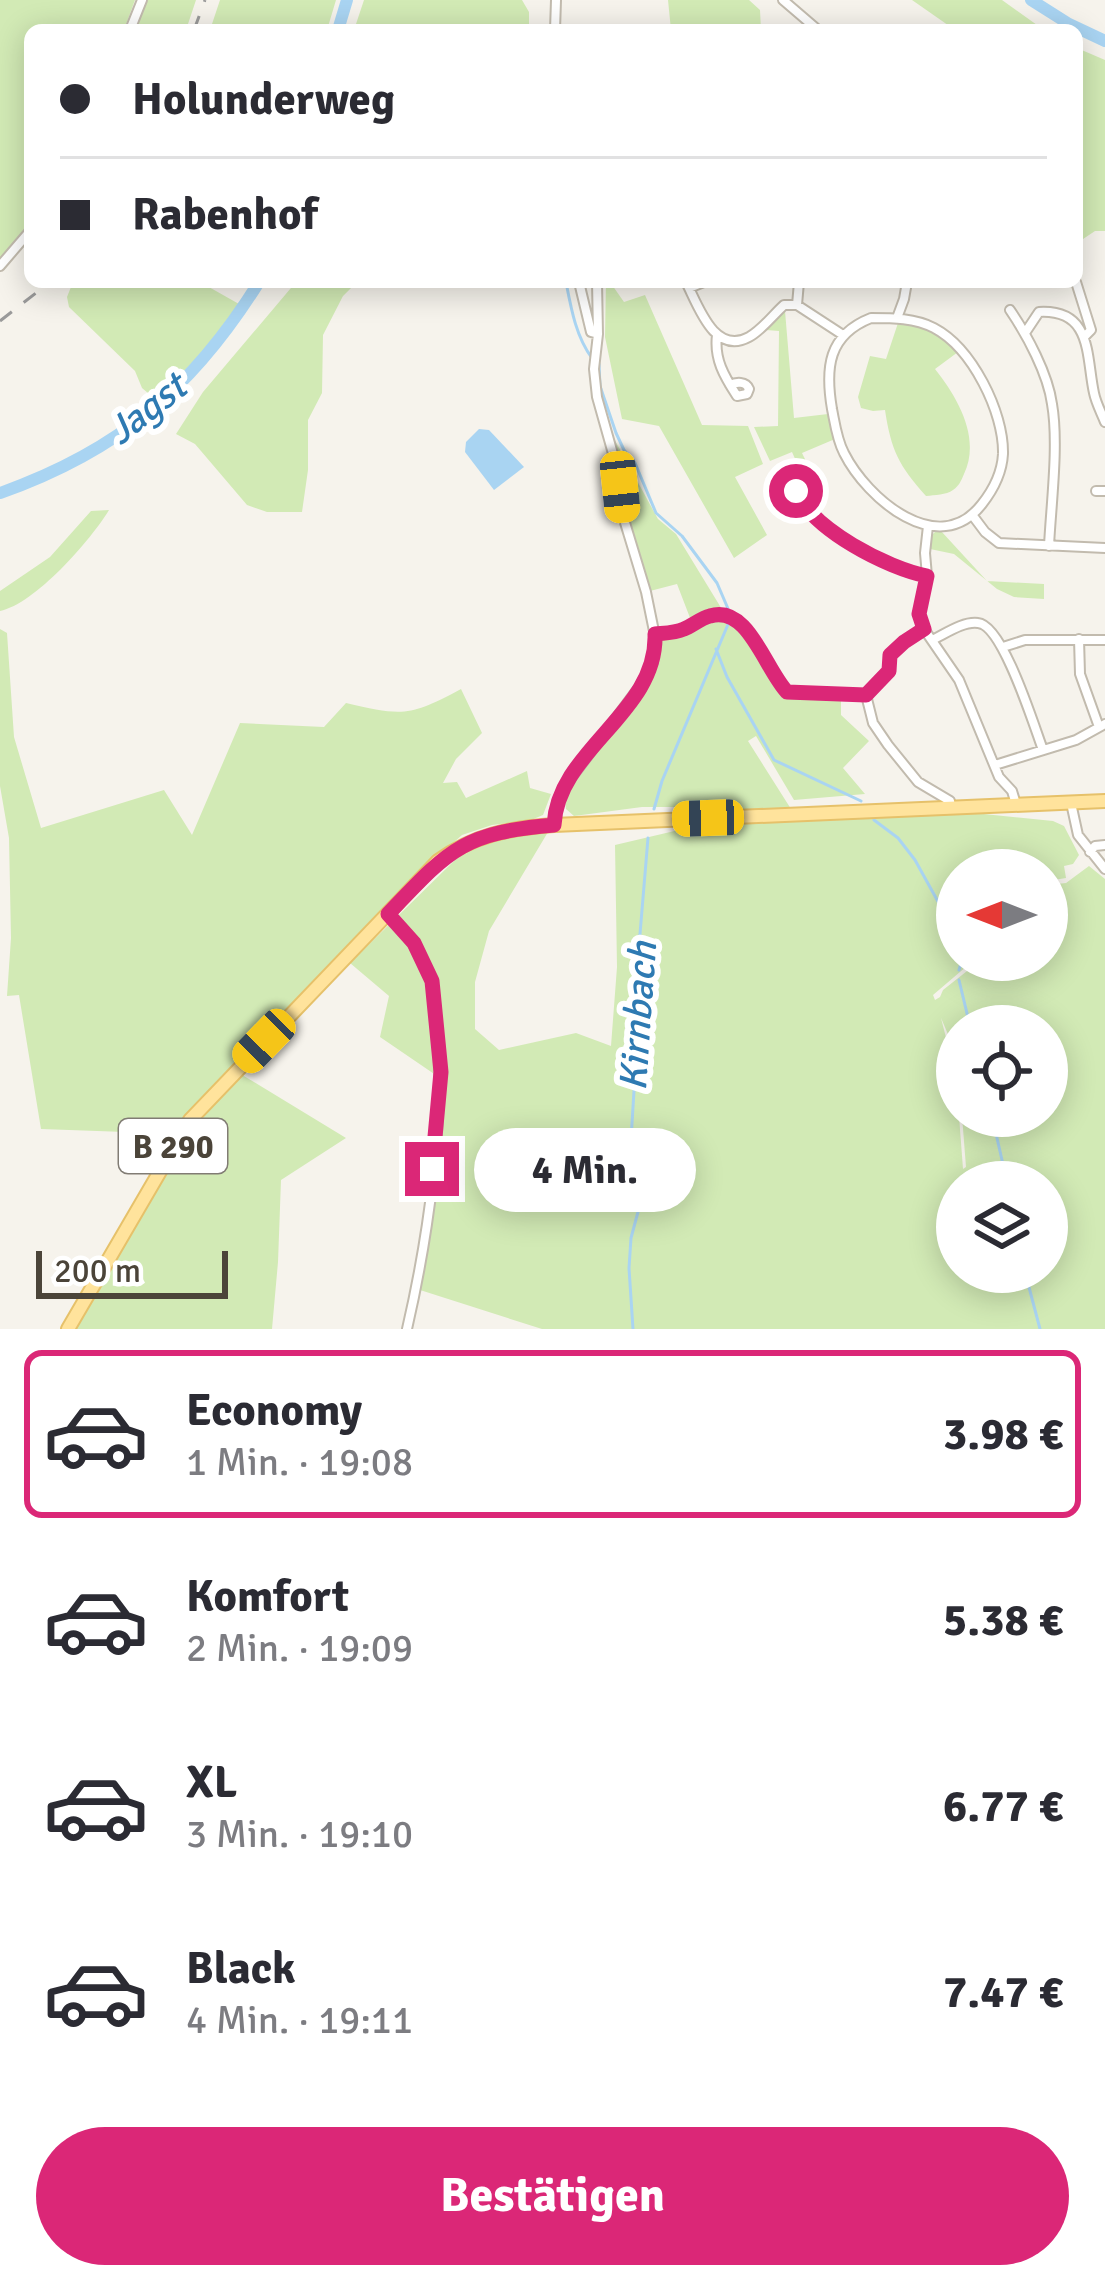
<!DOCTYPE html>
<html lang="de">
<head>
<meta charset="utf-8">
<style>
	body { margin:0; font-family:Signika,sans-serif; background:#f2f2f3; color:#2b2b33; height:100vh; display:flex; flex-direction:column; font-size:45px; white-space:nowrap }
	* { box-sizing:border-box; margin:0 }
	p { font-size:39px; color:#7c7c81 }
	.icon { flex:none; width:66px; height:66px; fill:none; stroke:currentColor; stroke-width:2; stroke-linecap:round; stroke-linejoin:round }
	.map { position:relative; height:1329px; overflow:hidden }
	.drawer { display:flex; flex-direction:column; background:#fff; flex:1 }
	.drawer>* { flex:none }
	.guide { position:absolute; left:24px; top:24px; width:1059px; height:264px; border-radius:18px; box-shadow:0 6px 30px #0003; display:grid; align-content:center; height:264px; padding:0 36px; background:#fff }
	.needle { width:78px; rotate:270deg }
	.controls { position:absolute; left:936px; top:849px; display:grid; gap:24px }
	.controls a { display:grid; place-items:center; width:132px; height:132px; border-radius:50%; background:#fff; box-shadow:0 6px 30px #0003; font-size:60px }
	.scale { position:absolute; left:36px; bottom:30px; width:192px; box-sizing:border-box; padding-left:12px; border:6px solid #4b4439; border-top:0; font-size:33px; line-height:42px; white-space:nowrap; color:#4b4439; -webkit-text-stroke:9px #fff; paint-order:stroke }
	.end { position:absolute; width:54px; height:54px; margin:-27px; border:15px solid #db2777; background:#fff; box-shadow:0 0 0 6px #fff }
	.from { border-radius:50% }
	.bubble { position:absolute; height:84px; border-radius:42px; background:#fff; box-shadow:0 6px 30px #0003; font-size:39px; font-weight:700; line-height:84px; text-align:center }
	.car { position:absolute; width:36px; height:72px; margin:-36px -18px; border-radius:15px; box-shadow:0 0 9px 3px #0007; background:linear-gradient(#f5c518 24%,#345 0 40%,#f5c518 0 76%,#345 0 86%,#f5c518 0) }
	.guide b { display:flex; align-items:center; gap:42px; height:114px; font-size:45px }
	.guide b+b { border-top:3px solid #e1e1e2 }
	.guide i { width:30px; height:30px; background:#2b2b33 }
	ul { padding:21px 0 0; list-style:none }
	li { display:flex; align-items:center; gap:36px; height:168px; margin:0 24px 18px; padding:0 12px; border:6px solid transparent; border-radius:18px }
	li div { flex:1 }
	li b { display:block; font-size:45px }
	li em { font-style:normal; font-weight:700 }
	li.on { border-color:#db2777 }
	li>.icon { width:108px; height:108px; stroke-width:1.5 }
	.cta { display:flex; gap:24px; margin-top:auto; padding:24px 36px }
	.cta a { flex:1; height:138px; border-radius:72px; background:#db2777; color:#fff; font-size:48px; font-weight:700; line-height:138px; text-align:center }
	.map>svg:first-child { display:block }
</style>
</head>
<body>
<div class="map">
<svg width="1105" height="1329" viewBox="0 0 1105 1329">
	<rect width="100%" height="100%" fill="#f6f3ec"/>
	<path fill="#d2eab5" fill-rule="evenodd" d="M0,0H135L124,30H30V221L14,245L0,259Z
		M144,0H196L186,30H134Z
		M220,0H336L327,30H210Z
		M364,0H522L529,12V30H354Z
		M668,0H749L760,10L761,30H671Z
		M912,0H1002L1044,30H955Z
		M1077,48L1105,60V231H1095L1077,243Z
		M73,282H200L239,304C215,340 187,370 155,399L142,388L135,371L69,307L67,297Z
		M296,282H357L343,296L323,335L322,393L308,420V470L302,512H267L247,505L195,444L176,434L203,392Z
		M606,282H610L624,302L645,295L702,425L748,426L763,464L735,477L767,535L734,558L659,426L622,419L605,337Z
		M785,311L794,418L828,414L835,439L802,453L825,500L824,506L817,513L803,499L797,486L805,481L792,452L770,461L754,427L778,426L779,331L766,330Z
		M899,320C923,326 940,335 958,352L935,369C958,398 981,438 964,474C961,481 959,486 953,490C946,495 935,495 926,496C899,466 891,450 885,410L873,411L861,408L858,397L870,356L886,359Z
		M612,435L658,519L676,534L723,611L711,612L692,623L677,584L650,591L627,519L619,465Z
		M109,510C91,540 35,604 0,611V591L50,557L91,511Z
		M936,531H941L987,581L1044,584V599L1014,597L997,589L954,554L930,549L932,535Z
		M712,619L733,620L741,627L777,686L788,695L841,697V715L869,741L843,768L865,794L794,800L756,736L748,741L791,809L717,813L714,803L689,807H642L574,816L566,809L564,795L649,681L660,658V639L682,633Z
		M0,629L7,633L14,737L41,828L164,790L192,835L240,723L324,727L346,703C403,716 409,717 461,689L482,733L456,759L443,783L457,782L466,798L527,771L530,788L551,794L543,815L531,820L492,825L462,835L393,897L205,1094L149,1172L125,1132L41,1129L19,995L7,996L11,938L9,838L0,786Z
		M974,813L1053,821L1064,826L1079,855L1073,864L1064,866L1066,878L1047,881V870H957V960H974L933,995L935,1000L940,997L943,990L981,960H1047V885L1066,883L1089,866L1105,879V1329H542L420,1290L443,1080L380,1037L389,996L350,963L457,858L494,839L548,832L489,931L475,982V1029L499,1050L576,1033L611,1046L617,967L615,845L700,825ZM941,1018L950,1039L957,1073V1026H1047V1116H962L966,1167L963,1169L959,1116H957V1081ZM957,1182H1047V1272H957Z
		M239,1073L346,1138L281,1180L278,1262L272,1329H71L212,1101Z"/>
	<path fill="#a9d4f2" d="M479,429L489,430L524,467L494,490L465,452L466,442Z"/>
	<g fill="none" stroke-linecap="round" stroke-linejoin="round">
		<path stroke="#a9d4f2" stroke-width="3" d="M566,282C571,308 576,337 592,358
			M599,364L600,386L616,433L624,450L635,463L656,513L682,536L717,583L729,611
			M716,649L727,677L774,760L861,801
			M654,809L662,781L729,622
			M874,820L898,838L915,860L957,936
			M959,970L962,960
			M959,980L970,1026
			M992,1116L1007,1182
			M1025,1272L1040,1329
			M633,1329L629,1268L631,1238L642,1197L644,1160L628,1149L631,1140L640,992V934L648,838"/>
		<path stroke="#a9d4f2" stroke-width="12" d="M1031,0L1069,24L1105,41
			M338,30L347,0
			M0,493C119,451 193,388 259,282"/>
		<defs>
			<path id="street" d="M783,0L818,30
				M130,30L142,0
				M555,30L556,0
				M0,266L30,231
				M579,282L591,332L598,334
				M686,282C698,305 714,356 749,337C762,330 773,315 784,305H797L843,335
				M1076,282L1091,330L1085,336
				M689,288L704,282
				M797,305L799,282
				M1010,310C1027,335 1048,374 1052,404C1059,444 1051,505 1049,546
				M871,318C893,318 915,318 934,328C972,348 1004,412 1003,454C1002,472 993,490 982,504C939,560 867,499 844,453C837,440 835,424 832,409C825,368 828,335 871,318Z
				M897,318L904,299L907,282
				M1025,333L1039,312C1093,309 1086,357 1094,393C1096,403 1101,412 1105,422
				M717,335C714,359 724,376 737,396L747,394L749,389C746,381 736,382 730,385
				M1096,491H1105
				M801,502L787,507L782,497L796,491C813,531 886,567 927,576
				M973,516L985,532L999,543L1105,548
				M928,526L925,553L927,576L919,614L924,629L959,680L999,777L1012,791L1016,804
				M924,629L904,642L890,655L889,671L866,695L873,723L888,745L918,782L950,801L951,806
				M655,634C665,633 675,633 684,629C692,626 701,618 710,616C749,604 765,669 787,692L866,695
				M1079,639L1080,674L1099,727
				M932,640C945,634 963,621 978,623C1003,625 1034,726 1043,750
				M1003,647L1025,640H1105
				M995,765L1076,740L1105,724
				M1071,803L1078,835L1105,869
				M554,824L557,802L563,789L640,686L653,662L656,641L646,592L623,516L615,461L597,397L594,369L598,334L597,282
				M1090,852L1095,846L1105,845
				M388,914C405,933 420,950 429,974C436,991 435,1010 437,1028C445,1121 428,1238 407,1329"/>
			<path id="primary" d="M68,1329L190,1120L438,861C474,835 510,828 554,825L1105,801"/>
		</defs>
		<use href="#street" stroke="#c2bbae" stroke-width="12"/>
		<use href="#primary" stroke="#e6c16a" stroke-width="16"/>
		<use href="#street" stroke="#fff" stroke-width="8"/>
		<use href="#primary" stroke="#ffe39c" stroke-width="12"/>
		<path stroke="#9a9a9a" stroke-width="3" stroke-dasharray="15 15" stroke-linecap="butt" d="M194,30L205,0
			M0,321L50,282"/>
	</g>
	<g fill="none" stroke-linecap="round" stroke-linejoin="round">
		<path stroke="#db2777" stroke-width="15" d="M432,1169L441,1072L432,981L414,943L388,914C450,849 462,833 554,825C558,749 658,713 655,634C665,633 675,633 684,629C692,626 701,618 710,616C748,604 765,669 787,692L866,695L889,671L890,655L904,642L924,629L919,614L927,576C887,568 813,530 796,491"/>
	</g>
	<g text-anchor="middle" stroke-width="12" stroke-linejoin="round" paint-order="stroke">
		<rect fill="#fff" stroke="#817c74" stroke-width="3" x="119" y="1119" width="108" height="54" rx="9"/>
		<g font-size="33" font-weight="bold" fill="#4b4439">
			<text x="173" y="1158">B 290</text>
		</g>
		<g font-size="39" font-style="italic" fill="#2e7ab2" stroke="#fff">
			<text transform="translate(146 408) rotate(-38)" y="14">Jagst</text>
			<text transform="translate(637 1016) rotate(-86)" y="14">Kirnbach</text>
		</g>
	</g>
</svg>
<div class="controls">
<a><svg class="needle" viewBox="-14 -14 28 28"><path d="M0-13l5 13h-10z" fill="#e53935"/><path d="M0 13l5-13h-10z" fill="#7c7c81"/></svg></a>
<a><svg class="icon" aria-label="locate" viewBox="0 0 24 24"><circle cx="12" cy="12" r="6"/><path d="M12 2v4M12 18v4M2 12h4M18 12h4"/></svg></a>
<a><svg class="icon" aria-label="layers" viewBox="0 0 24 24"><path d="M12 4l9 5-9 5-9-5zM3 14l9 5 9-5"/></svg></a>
</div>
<div class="scale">200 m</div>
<i class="end from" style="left:796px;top:491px"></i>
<i class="end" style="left:432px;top:1169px"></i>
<div class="bubble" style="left:474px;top:1128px;width:222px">4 Min.</div>
<i class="car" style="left:620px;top:487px;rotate:174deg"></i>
<i class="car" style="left:708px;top:818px;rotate:268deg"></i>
<i class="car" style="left:264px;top:1041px;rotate:224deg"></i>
<div class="guide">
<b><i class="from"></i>Holunderweg</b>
<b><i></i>Rabenhof</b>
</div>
</div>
<section class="drawer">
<ul>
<li class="on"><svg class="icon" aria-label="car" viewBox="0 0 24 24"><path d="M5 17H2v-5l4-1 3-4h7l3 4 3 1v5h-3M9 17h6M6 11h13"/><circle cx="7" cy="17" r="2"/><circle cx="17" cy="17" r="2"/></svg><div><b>Economy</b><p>1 Min. · 19:08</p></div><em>3.98 €</em></li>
<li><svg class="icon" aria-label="car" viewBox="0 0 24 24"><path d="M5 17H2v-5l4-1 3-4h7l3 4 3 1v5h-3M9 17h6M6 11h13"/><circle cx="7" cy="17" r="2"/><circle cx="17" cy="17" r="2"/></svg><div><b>Komfort</b><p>2 Min. · 19:09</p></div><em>5.38 €</em></li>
<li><svg class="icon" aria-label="car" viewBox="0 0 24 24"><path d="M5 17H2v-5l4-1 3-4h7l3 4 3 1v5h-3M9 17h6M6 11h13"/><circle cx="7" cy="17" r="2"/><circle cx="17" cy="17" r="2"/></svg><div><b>XL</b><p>3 Min. · 19:10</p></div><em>6.77 €</em></li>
<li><svg class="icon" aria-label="car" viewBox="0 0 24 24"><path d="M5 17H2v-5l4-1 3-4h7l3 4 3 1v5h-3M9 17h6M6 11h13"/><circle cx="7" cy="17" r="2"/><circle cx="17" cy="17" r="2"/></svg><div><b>Black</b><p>4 Min. · 19:11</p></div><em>7.47 €</em></li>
</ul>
<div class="cta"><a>Bestätigen</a></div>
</section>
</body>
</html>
